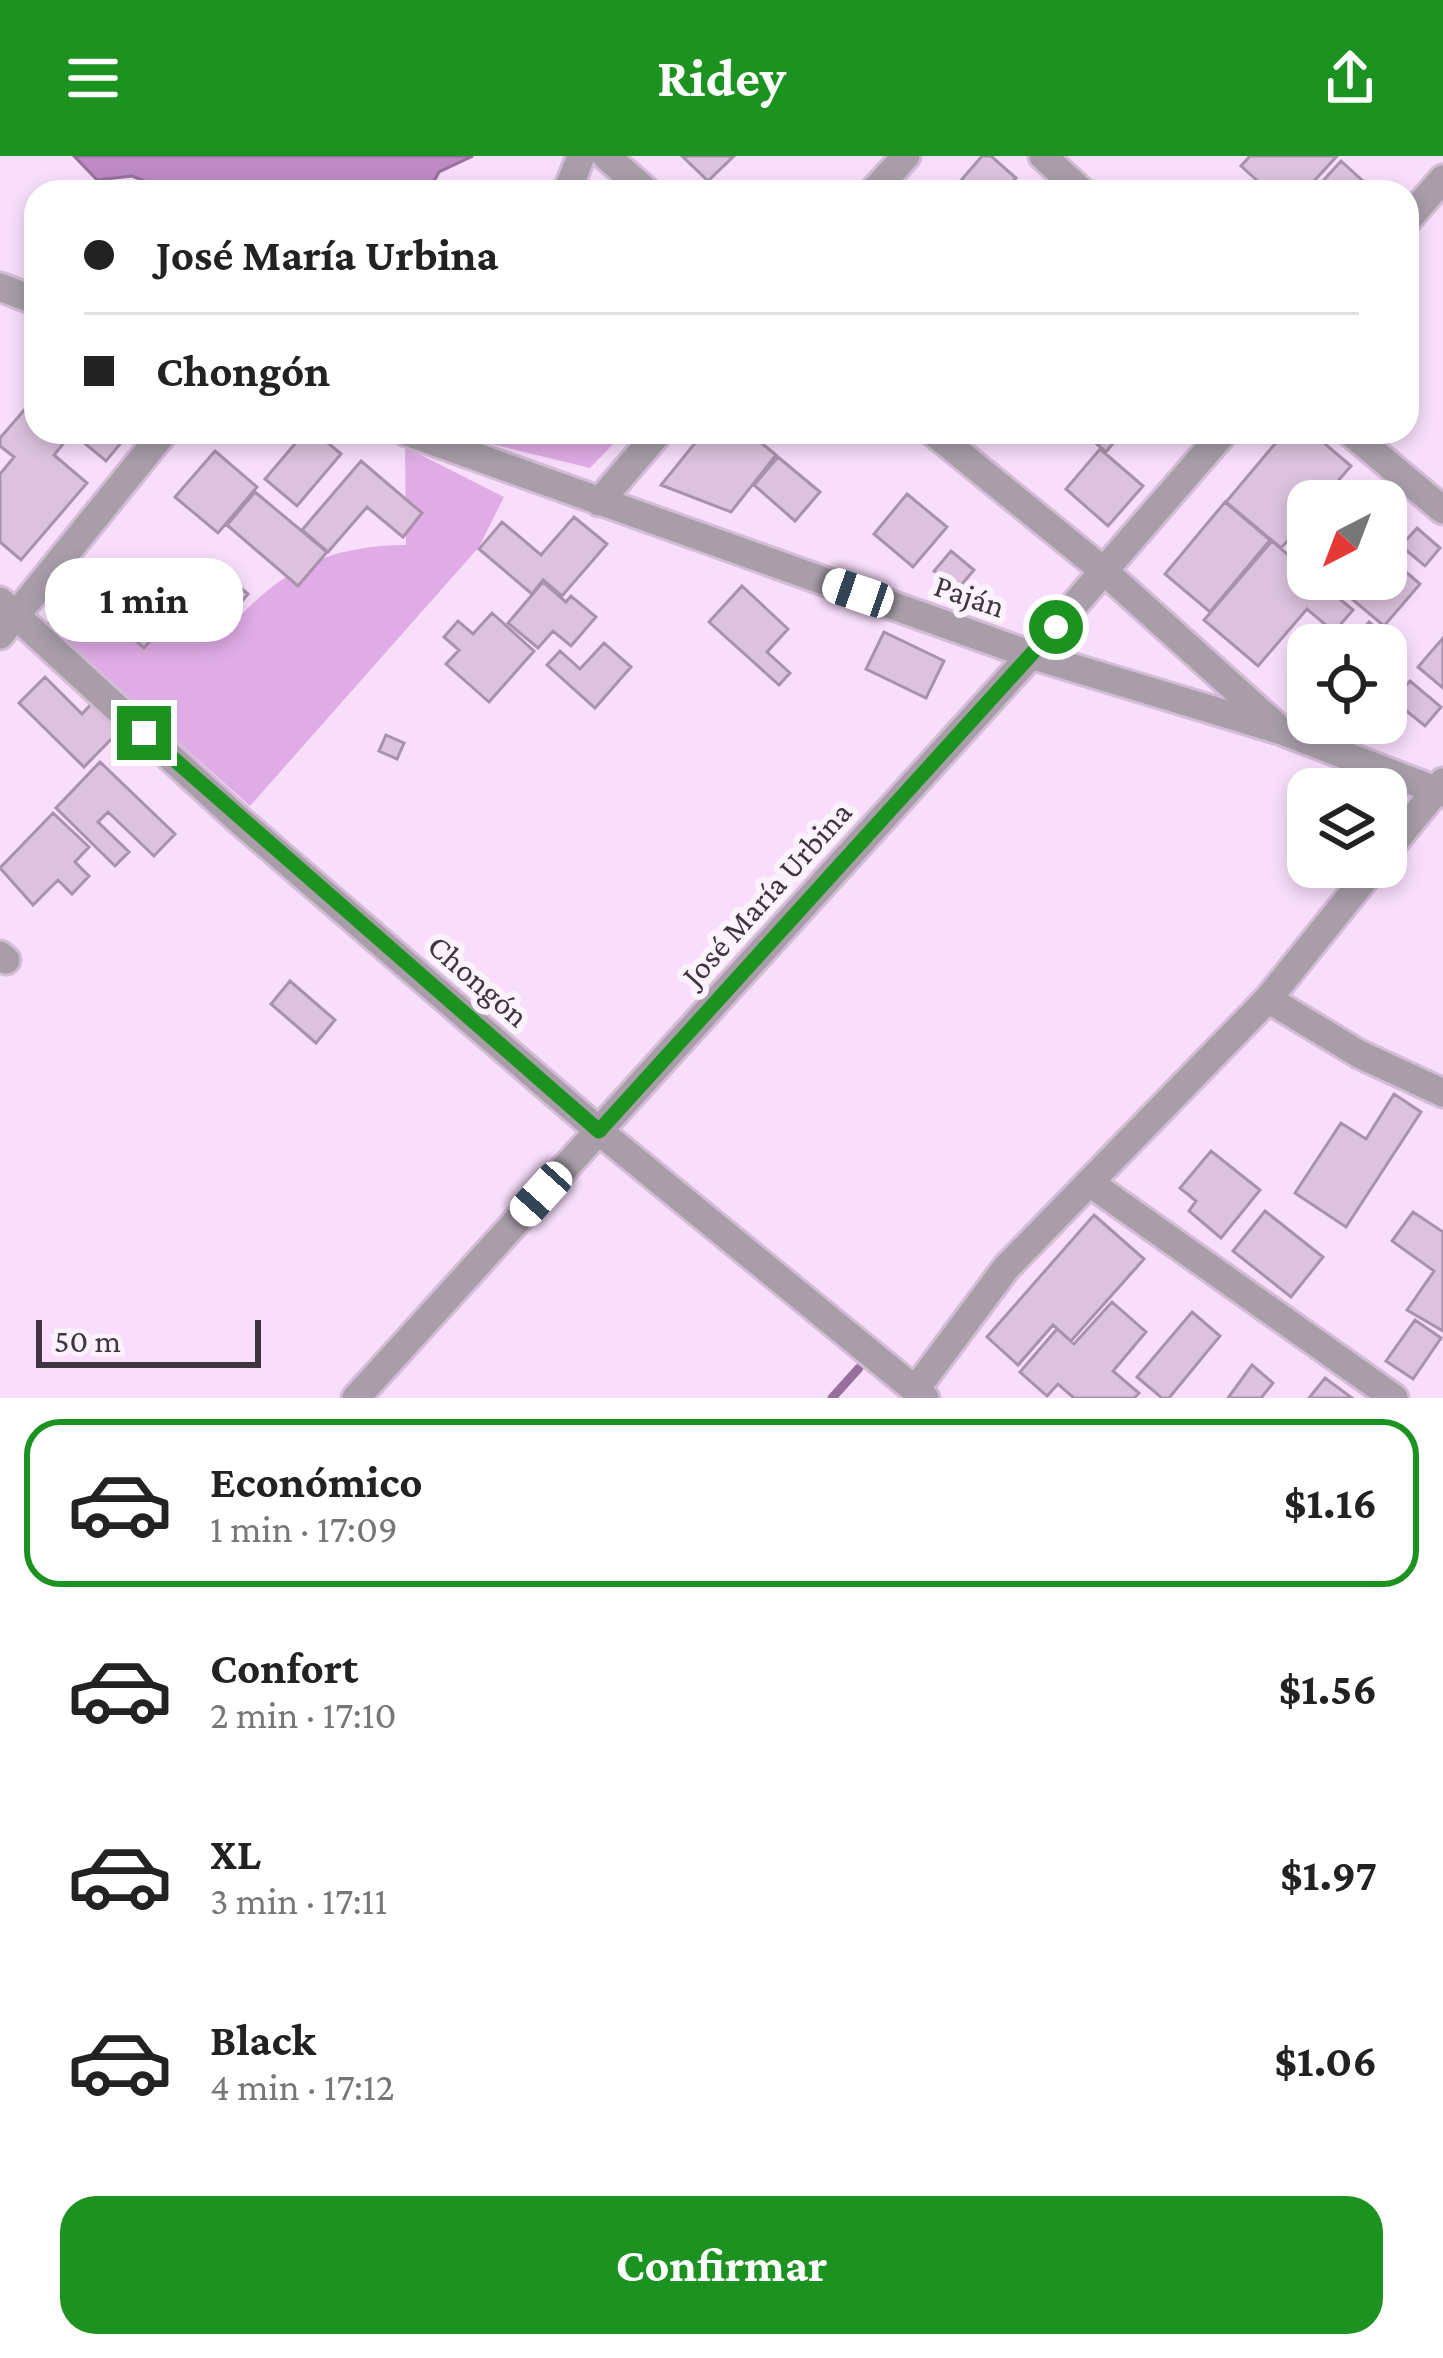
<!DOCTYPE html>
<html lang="es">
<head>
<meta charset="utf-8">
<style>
	body { margin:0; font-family:"Crimson Pro",serif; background:#f6f6f6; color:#222; height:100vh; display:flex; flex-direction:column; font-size:45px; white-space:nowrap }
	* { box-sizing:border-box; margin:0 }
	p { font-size:39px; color:#767676 }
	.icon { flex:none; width:66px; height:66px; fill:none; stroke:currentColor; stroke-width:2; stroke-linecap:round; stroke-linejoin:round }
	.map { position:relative; height:1242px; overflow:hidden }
	.sheet { display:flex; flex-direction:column; background:#fff; flex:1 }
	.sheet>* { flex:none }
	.top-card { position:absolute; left:24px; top:24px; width:1395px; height:264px; border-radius:36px; box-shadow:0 6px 18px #0003; display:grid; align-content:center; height:264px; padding:0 60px; background:#fff }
	.needle { width:78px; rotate:222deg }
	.buttons { position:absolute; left:1287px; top:324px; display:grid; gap:24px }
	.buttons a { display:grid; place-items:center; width:120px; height:120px; border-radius:24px; background:#fff; box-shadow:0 6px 18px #0003; font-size:60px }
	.scale { position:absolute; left:36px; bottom:30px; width:225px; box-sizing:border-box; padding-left:12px; border:6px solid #3f3540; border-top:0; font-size:33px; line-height:42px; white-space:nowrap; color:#3f3540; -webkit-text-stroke:9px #fcf2fd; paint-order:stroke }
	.end { position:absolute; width:54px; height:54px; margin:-27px; border:15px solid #1c9220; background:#fff; box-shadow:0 0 0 6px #fff }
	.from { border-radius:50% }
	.bubble { position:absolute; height:84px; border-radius:36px; background:#fff; box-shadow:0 6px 18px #0003; font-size:39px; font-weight:700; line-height:84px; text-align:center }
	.car { position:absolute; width:36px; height:72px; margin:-36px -18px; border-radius:15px; box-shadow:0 0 9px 3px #0007; background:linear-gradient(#fff 24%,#345 0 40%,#fff 0 76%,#345 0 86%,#fff 0) }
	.top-card b { display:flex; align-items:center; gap:42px; height:114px; font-size:45px }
	.top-card b+b { border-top:3px solid #e0e0e0 }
	.top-card i { width:30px; height:30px; background:#222 }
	ul { padding:21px 0 0; list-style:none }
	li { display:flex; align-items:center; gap:36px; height:168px; margin:0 24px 18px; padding:0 36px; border:6px solid transparent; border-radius:36px }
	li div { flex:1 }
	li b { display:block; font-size:45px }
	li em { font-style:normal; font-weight:700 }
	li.on { border-color:#1c9220 }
	li>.icon { width:108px; height:108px; stroke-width:1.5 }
	.cta { display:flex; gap:24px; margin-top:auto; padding:24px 60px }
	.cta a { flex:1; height:138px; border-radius:36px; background:#1c9220; color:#fff; font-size:48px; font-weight:700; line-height:138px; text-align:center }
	header { display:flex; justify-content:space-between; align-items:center; height:156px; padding:0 60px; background:#1c9220; color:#fff; font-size:54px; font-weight:700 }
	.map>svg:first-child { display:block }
</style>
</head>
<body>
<header><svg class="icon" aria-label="menu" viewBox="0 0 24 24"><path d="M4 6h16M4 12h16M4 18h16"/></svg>Ridey<svg class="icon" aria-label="share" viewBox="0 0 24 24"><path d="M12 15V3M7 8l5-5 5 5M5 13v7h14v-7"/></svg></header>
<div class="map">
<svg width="1443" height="1242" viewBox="0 0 1443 1242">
	<rect width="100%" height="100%" fill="#f8defb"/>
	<path fill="#e0ace6" d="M442,276H618L620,281L590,312Z
		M405,291L504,341L479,391L250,650L46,468L62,451L87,449C124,476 171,485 216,485C275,420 316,390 406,389Z"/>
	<path fill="#be8ac4" stroke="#98709c" stroke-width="3" d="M74,0H473L439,16L428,36H172L132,20L97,24Z"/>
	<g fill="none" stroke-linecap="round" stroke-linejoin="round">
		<path stroke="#98709c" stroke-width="9" d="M832,1242L859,1212"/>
	</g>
	<path fill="#dcc2de" stroke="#a991ac" stroke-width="3" d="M682,0H734L708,25Z
		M982,0H991L1016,22L1004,36H951Z
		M1250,0H1337L1304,36H1270L1241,10Z
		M1341,5L1375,36H1313Z
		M32,245L36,276L71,278L54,299L87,327L21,404L0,386V318L14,301L0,290V282Z
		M71,276H130L106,305Z
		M305,276H315L341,298L297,350L265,323Z
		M704,276H748L776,299L731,356L661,329Z
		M1083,276H1122L1106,296Z
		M1285,276H1311L1351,310L1324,341L1329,345H1308V363L1281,392L1226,346Z
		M1100,293L1143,330L1108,370L1066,333Z
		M215,295L257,331L218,377L175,341Z
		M778,301L820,336L795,365L754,329Z
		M361,305L422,357L403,381L367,351L328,396L302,374Z
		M255,336L327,396L298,430L227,369Z
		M907,338L947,371L913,411L874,378Z
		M1225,346L1270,384L1210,456L1165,418Z
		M574,361L607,388L562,440L543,424L532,438L479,393L502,366L541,399Z
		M1417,372L1440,392L1425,410L1401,390Z
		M1272,385L1308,416V423H1316L1353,454L1334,476L1307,453L1258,510L1204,464Z
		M951,395L974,414L957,434L934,415Z
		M1386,399L1420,428L1384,470L1334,428L1338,423H1386Z
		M127,411L177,454L144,492L94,449Z
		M223,417L248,438L211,482L172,449L189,429L203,441Z
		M543,426L566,446L571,440L596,461L571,490L553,475L538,492L508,467Z
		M742,430L788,473L767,496L790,517L779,529L709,466Z
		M492,457L534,495L489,546L446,508L459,494L444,481L458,465L473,478Z
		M1369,466L1393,487L1386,496V489H1349Z
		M884,476L944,505L926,542L866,513Z
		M1443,482V532L1418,511Z
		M604,487L631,511L595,552L547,509L560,495L580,513Z
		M45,521L82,558L93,546L121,573L84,611L19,547Z
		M1410,525L1441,551L1425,570L1393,544Z
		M386,579L404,587L397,603L379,595Z
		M100,606L175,678L154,700L108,656L98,666L129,696L115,710L56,652Z
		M53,657L89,691L75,706L89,720L72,738L58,724L33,749L0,712Z
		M290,825L335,864L316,887L271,848Z
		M1394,938L1421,956L1346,1071L1295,1037L1341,967L1366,983Z
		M1211,995L1260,1034L1221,1082L1189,1055L1196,1045L1180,1032Z
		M1265,1055L1323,1101L1291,1141L1233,1095Z
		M1413,1056L1443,1076V1175L1407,1154L1434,1115L1392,1085Z
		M1094,1059L1144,1103L1071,1185L1053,1169L1018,1209L987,1181Z
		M1112,1146L1146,1176L1113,1215L1139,1237L1134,1242H1074L1058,1228L1047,1240L1020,1216L1057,1173L1074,1188Z
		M1192,1156L1220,1180L1169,1242H1162L1137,1221Z
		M1415,1164L1441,1182L1413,1223L1386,1205Z
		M1252,1209L1273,1227L1261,1242H1228Z
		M1325,1222L1352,1242H1309Z"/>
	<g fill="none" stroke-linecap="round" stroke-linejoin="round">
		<defs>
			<path id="street" d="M606,0L647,36
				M1043,0L1082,36
				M567,36L581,0
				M873,36L906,0
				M1407,64L1443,23
				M0,131L36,145
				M407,276L1031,499L1282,575L1443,637
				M933,276L1104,415L1275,569
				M1350,276L1443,354
				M599,346L659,276
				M0,445L239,664L599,975L925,1242
				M0,479L164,276
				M1386,696L1443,626
				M0,799L6,804
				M1268,843L1359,898L1443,937
				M1090,1027L1394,1242
				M916,1233L1006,1112L1268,843L1374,711
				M356,1242L1031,499L1224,276"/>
		</defs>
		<use href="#street" stroke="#d3bcd6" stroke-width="33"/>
		<use href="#street" stroke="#a89da9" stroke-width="27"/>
	</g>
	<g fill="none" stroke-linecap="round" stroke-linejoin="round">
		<path stroke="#1c9220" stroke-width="15" d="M144,577L599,975L1056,471"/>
	</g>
	<g text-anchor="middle" stroke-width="12" stroke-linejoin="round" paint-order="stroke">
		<g font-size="33" fill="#3f3540" stroke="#fcf2fd">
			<text transform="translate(970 439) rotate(19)" y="12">Paján</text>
			<text transform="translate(766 737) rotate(-48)" y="12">José María Urbina</text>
			<text transform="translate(479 824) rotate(41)" y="12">Chongón</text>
		</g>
	</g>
</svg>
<div class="buttons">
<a><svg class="needle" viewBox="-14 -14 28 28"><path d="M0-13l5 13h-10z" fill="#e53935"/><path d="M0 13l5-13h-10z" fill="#767676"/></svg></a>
<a><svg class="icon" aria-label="locate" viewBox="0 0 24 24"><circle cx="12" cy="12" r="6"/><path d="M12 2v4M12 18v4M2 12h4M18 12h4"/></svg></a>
<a><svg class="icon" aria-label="layers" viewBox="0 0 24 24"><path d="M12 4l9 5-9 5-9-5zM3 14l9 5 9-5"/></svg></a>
</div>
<div class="scale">50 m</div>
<i class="end from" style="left:1056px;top:471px"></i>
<i class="end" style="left:144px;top:577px"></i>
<div class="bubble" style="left:45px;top:402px;width:198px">1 min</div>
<i class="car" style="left:858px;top:437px;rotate:289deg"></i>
<i class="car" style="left:541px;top:1038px;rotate:222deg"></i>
<div class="top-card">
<b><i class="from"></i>José María Urbina</b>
<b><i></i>Chongón</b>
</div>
</div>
<section class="sheet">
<ul>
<li class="on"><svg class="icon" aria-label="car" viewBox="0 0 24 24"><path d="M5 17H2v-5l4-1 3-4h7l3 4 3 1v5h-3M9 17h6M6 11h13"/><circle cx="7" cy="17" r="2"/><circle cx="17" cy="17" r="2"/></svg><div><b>Económico</b><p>1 min · 17:09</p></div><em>$1.16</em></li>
<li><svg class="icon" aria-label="car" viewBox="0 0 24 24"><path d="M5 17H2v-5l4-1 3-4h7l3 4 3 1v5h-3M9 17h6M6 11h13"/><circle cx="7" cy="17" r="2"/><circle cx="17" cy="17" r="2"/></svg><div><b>Confort</b><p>2 min · 17:10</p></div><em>$1.56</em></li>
<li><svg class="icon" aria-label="car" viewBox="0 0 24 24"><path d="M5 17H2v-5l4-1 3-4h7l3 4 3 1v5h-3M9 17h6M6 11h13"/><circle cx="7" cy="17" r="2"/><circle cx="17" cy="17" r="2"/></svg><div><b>XL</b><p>3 min · 17:11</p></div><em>$1.97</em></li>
<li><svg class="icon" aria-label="car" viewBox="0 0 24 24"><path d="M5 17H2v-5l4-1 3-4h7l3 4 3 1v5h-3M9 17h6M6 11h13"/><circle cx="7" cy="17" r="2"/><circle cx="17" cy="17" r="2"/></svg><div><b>Black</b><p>4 min · 17:12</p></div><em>$1.06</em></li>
</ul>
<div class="cta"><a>Confirmar</a></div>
</section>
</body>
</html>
